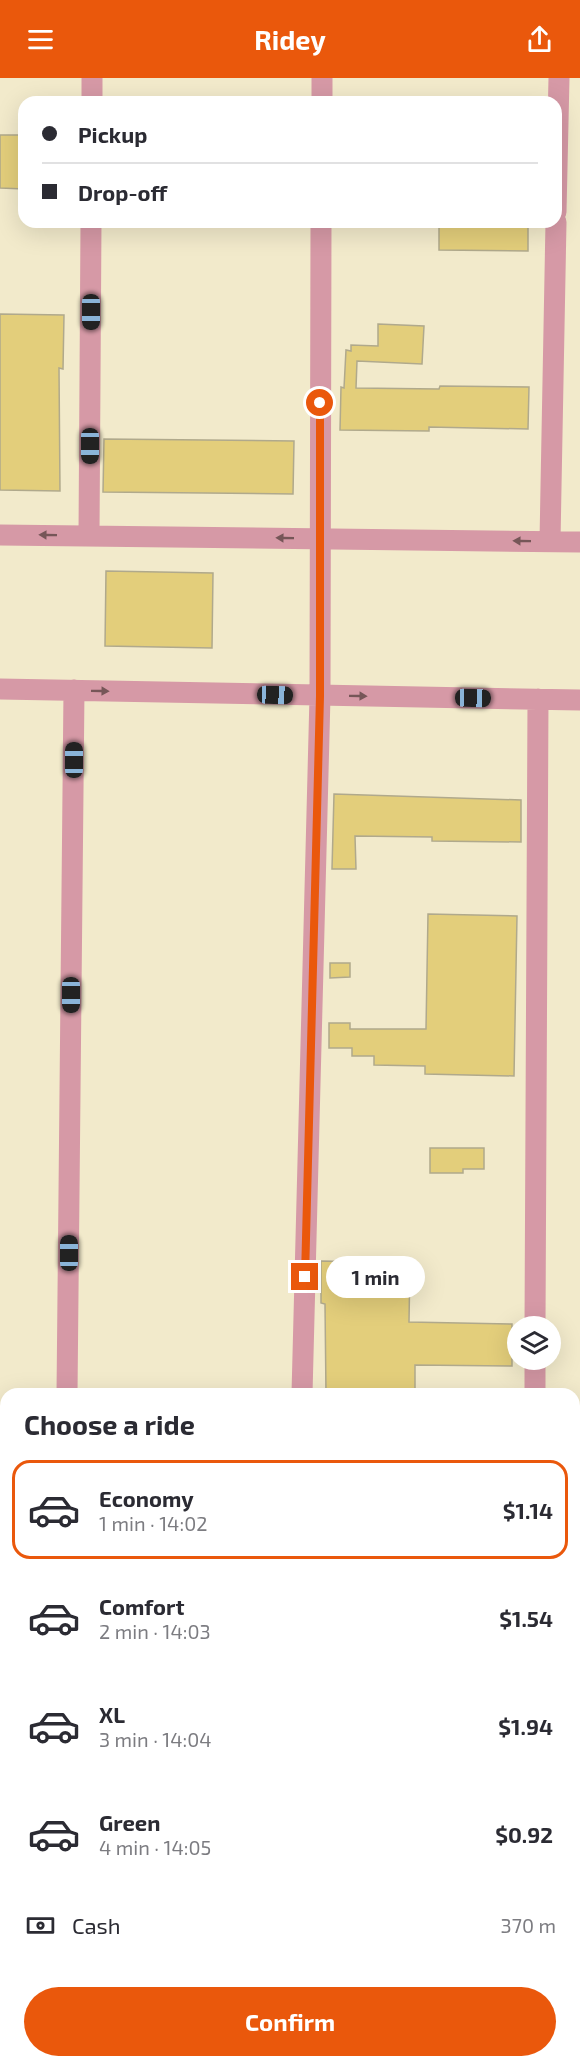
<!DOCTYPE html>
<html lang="en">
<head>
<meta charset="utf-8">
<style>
	body { margin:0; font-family:"Exo 2",sans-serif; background:#f2f2f3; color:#2b2b33; height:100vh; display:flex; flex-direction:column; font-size:22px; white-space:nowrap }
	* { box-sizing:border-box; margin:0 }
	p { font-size:20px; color:#7c7c81 }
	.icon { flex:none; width:33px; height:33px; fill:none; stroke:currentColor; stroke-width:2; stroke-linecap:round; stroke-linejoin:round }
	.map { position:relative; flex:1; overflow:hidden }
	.sheet { position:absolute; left:0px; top:1310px; width:580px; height:680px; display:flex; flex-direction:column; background:#fff; border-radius:18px 18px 0 0; box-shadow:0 6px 24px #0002 }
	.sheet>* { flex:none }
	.top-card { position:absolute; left:18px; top:18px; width:544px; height:132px; border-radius:18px; box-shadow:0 6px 24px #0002; display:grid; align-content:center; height:132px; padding:0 24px; background:#fff }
	.controls { position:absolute; left:507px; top:1238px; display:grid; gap:12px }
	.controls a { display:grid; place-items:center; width:54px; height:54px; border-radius:50%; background:#fff; box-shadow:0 6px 24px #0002; font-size:30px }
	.end { position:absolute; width:27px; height:27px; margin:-14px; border:8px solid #ea580c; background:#fff; box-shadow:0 0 0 3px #fff }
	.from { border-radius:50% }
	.bubble { position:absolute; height:42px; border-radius:21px; background:#fff; box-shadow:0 6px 24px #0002; font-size:20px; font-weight:700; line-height:42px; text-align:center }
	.car { position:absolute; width:18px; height:36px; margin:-18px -9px; border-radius:8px; box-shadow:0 0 4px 2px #0007; background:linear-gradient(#222 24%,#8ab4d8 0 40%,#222 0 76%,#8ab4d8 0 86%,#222 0) }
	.top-card b { display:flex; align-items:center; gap:21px; height:57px; font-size:22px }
	.top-card b+b { border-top:2px solid #e1e1e2 }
	.top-card i { width:15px; height:15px; background:#2b2b33 }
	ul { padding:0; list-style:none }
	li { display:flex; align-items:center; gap:18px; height:99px; margin:0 12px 9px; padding:0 12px; border:3px solid transparent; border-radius:18px }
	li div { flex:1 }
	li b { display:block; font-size:22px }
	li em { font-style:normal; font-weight:700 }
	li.on { border-color:#ea580c }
	li>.icon { width:54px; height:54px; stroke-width:1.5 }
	h2 { padding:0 24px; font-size:27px; line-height:72px }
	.pay { display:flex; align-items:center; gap:15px; height:66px; padding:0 24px; font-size:22px }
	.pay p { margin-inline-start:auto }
	.button { display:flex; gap:12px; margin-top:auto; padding:12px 24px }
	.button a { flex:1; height:69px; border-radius:36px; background:#ea580c; color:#fff; font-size:24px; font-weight:700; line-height:69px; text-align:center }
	header { display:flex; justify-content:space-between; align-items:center; height:78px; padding:0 24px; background:#ea580c; color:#fff; font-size:27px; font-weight:700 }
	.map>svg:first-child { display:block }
</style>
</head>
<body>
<header><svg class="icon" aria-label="menu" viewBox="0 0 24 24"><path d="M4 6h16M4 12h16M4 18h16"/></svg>Ridey<svg class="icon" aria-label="share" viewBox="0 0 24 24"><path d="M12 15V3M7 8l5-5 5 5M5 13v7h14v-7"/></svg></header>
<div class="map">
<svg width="580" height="1988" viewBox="0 0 580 1988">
	<rect width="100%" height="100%" fill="#f2eacb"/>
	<path fill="#e3ce7b" stroke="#b0a98c" stroke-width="1.5" d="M0,57H24V111L0,110Z
		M439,144H528V173L439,172Z
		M0,236L64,237L63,291L59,290L60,413L0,412Z
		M378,246L424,248L422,286L357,283L356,310L439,311L440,308L529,309L528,351L429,349V353L340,352L341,309L344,310L346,272L351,273V267L378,268Z
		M104,361L294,363L293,416L103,414Z
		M106,493L213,495L212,570L105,568Z
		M334,716L521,722V764L432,763V759L355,758L356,791H332Z
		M428,836L517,838L514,998L425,996V988L374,987V978H352V970H329V945H350V951H426Z
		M330,885H350V899L330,900Z
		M430,1070H484V1091H463V1095H430Z
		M321,1183L410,1185L409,1244L512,1246V1288L415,1287V1316H326L325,1226L321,1225Z"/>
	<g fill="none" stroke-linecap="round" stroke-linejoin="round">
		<path stroke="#d699a6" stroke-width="21" d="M92,24V0
			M322,24V0
			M556,134L559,0
			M0,457L580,464
			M89,458L91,144
			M550,463L556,144
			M0,611L580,622
			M535,1248L538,621
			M67,1316L74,612
			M302,1316L320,618L321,144
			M535,1316V1281
			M0,1371H6
			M574,1381H580
			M0,1890H6
			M574,1899H580
			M60,1988V1983
			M287,1988V1983
			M518,1988V1983"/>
	</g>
	<defs><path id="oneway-solid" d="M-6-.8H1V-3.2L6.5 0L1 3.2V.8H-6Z" transform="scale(1.5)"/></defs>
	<g fill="#765658">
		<use href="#oneway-solid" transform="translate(48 457) rotate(-179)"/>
		<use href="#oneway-solid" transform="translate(285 460) rotate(-179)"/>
		<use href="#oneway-solid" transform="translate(522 463) rotate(-179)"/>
		<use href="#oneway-solid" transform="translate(100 613) rotate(1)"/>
		<use href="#oneway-solid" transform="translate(358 618) rotate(1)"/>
	</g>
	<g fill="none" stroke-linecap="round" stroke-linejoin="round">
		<path stroke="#ea580c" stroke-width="8" d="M305,1199L320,618V325"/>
	</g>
</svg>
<div class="controls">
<a><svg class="icon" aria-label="layers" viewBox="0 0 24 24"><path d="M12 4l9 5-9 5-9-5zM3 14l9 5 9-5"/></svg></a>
</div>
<i class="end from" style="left:320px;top:325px"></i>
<i class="end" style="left:305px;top:1199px"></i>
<div class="bubble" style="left:326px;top:1178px;width:99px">1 min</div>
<i class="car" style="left:91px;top:234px;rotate:180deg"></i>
<i class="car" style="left:90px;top:368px;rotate:180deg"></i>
<i class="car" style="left:275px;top:617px;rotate:92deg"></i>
<i class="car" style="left:473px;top:620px;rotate:91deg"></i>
<i class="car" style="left:74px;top:682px;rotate:0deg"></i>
<i class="car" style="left:71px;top:917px;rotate:180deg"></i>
<i class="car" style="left:69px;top:1175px;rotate:0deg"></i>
<div class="top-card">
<b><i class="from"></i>Pickup</b>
<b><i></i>Drop-off</b>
</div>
<section class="sheet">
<h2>Choose a ride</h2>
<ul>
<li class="on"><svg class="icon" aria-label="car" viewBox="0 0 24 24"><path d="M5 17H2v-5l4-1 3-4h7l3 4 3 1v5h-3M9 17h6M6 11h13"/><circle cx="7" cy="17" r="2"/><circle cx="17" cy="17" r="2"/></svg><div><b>Economy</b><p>1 min · 14:02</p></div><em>$1.14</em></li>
<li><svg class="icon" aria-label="car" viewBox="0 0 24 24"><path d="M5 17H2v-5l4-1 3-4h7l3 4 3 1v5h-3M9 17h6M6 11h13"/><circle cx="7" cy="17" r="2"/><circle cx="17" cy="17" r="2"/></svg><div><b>Comfort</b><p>2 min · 14:03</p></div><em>$1.54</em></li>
<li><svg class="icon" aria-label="car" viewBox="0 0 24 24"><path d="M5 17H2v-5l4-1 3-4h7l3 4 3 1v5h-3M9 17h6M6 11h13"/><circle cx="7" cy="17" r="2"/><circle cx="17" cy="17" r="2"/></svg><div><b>XL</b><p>3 min · 14:04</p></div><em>$1.94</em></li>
<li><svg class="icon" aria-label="car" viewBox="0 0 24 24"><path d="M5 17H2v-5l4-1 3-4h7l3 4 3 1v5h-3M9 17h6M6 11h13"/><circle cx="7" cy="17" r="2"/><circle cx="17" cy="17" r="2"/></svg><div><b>Green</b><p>4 min · 14:05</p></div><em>$0.92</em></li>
</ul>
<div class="pay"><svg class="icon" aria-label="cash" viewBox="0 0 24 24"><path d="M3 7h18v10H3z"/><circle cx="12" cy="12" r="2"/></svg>Cash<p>370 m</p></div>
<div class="button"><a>Confirm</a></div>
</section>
</div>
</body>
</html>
